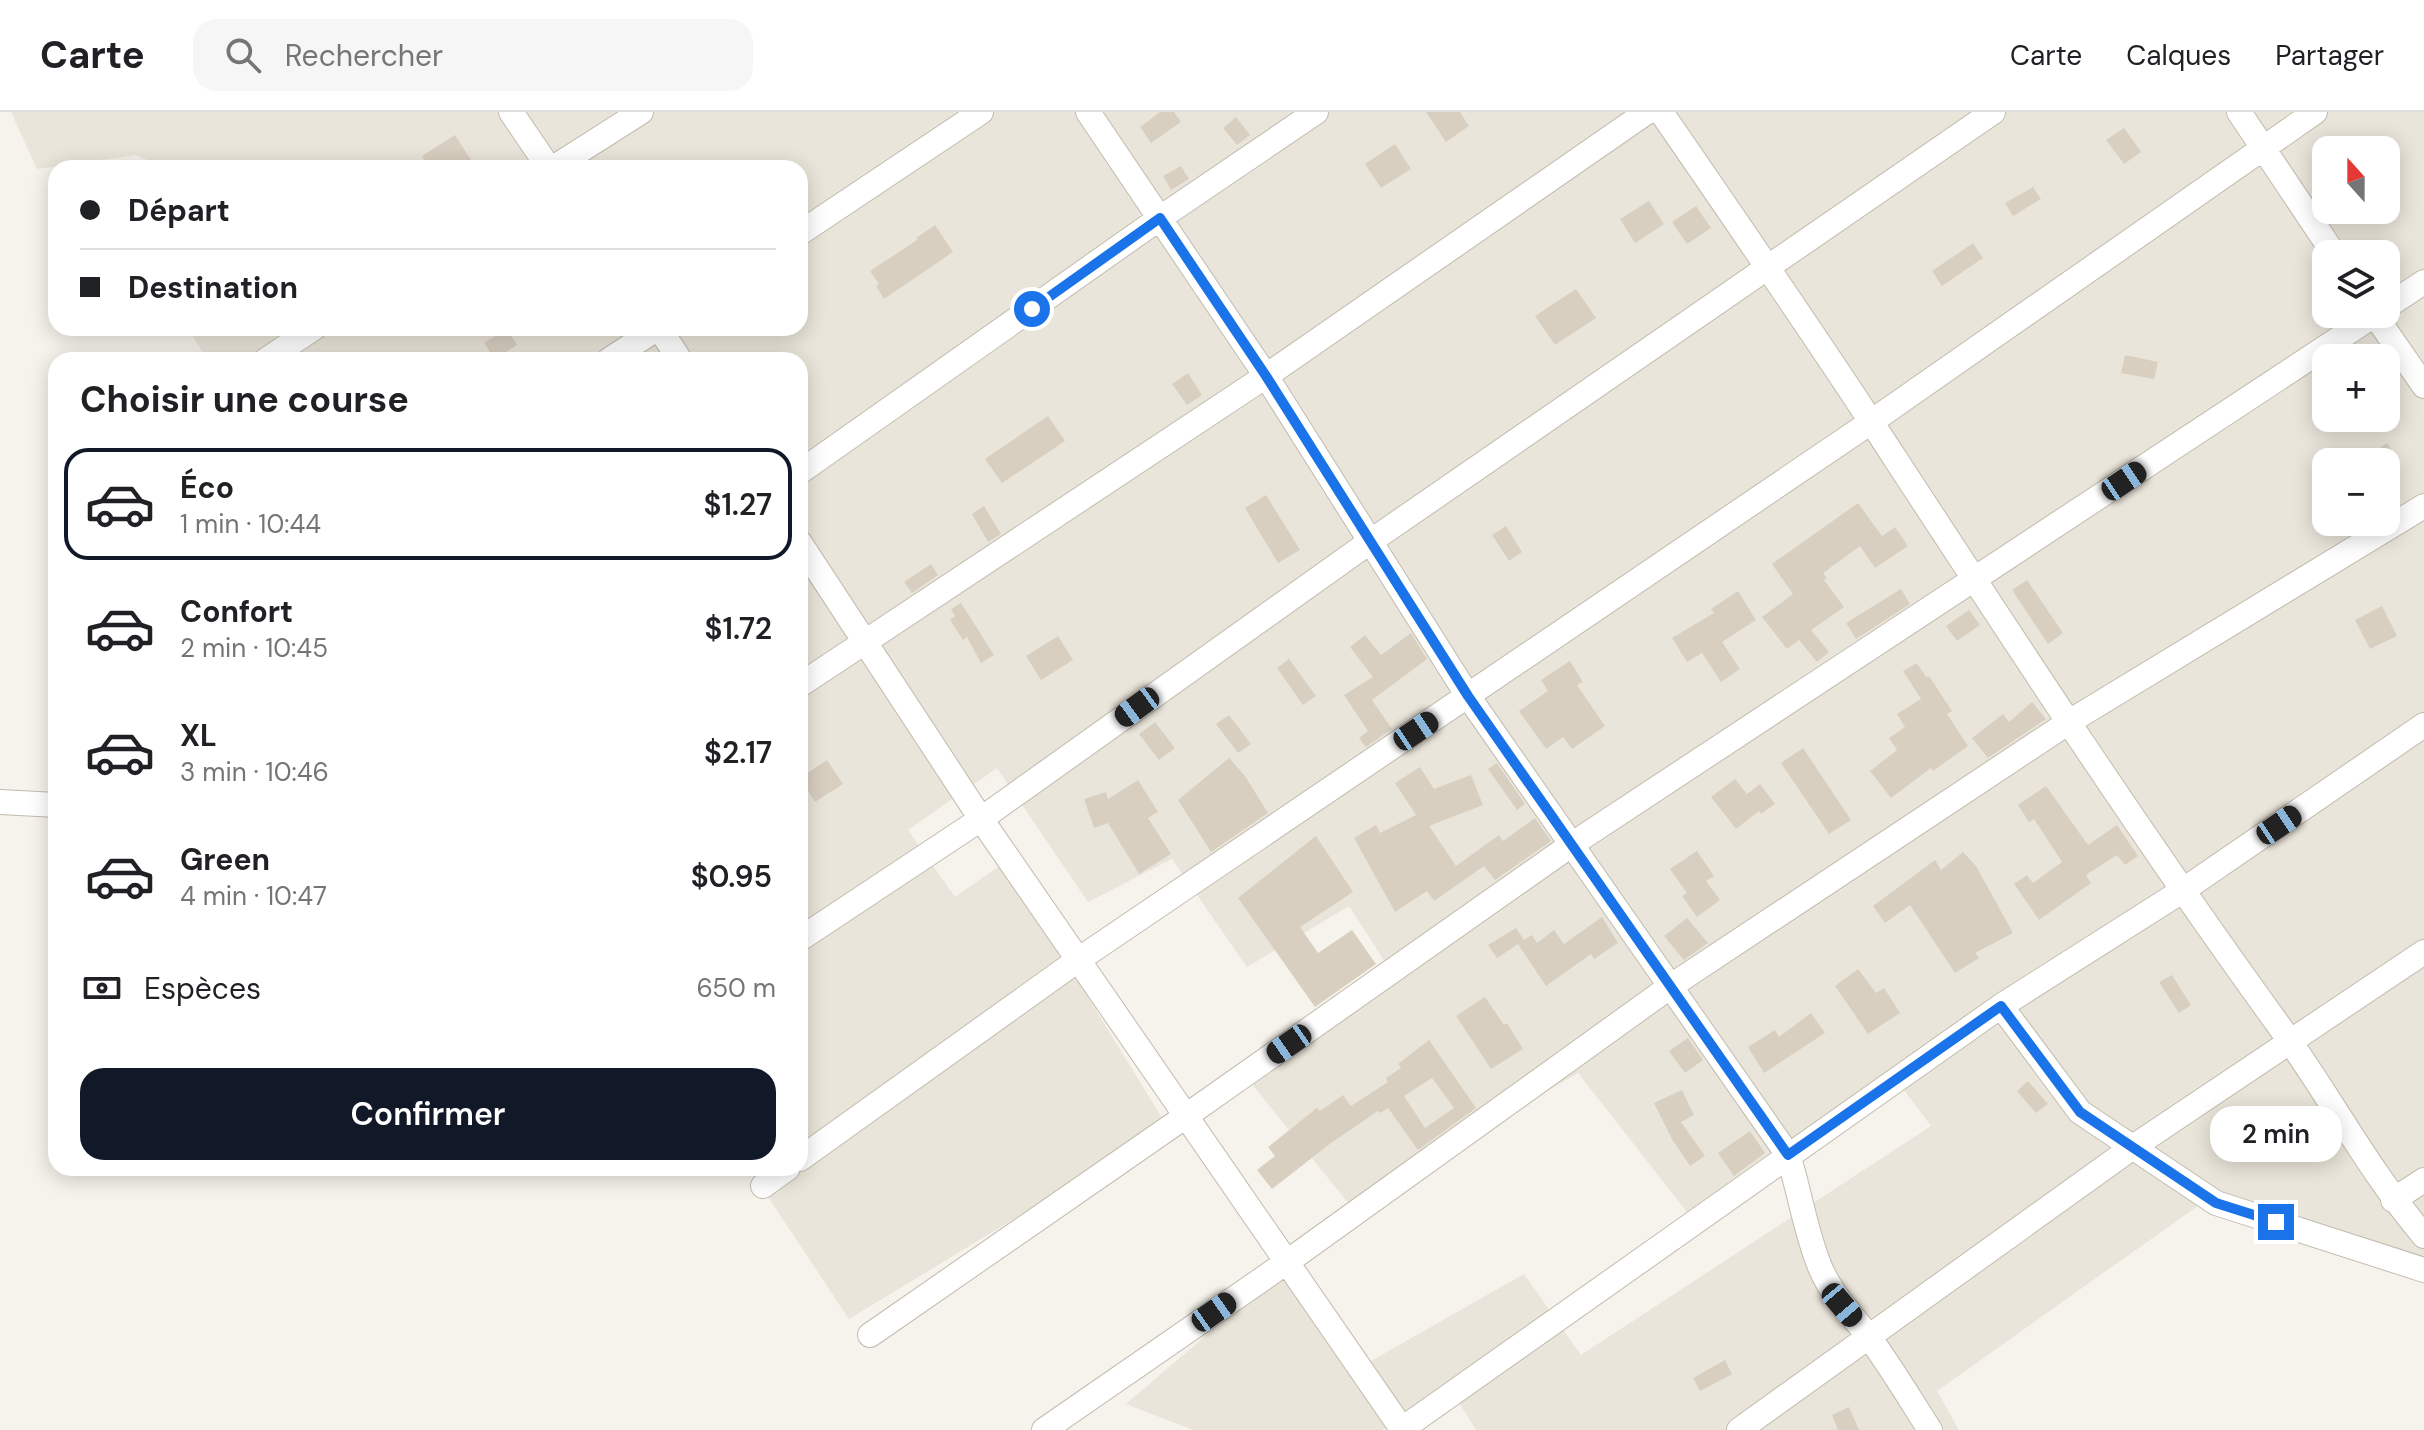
<!DOCTYPE html>
<html lang="fr">
<head>
<meta charset="utf-8">
<style>
	body { margin:0; font-family:"DM Sans",sans-serif; background:#f6f6f6; color:#202124; height:100vh; display:flex; flex-direction:column; font-size:30px; white-space:nowrap }
	* { box-sizing:border-box; margin:0 }
	p { font-size:26px; color:#757577 }
	.icon { flex:none; width:44px; height:44px; fill:none; stroke:currentColor; stroke-width:2; stroke-linecap:round; stroke-linejoin:round }
	.map { position:relative; flex:1; overflow:hidden }
	.panel { position:absolute; left:48px; top:240px; width:760px; height:824px; display:flex; flex-direction:column; background:#fff; border-radius:24px; box-shadow:0 4px 20px #0003 }
	.panel>* { flex:none }
	.hud { position:absolute; left:48px; top:48px; width:760px; height:176px; border-radius:24px; box-shadow:0 4px 20px #0003; display:grid; align-content:center; height:176px; padding:0 32px; background:#fff }
	.needle { width:52px; rotate:339deg }
	.fabs { position:absolute; left:2312px; top:24px; display:grid; gap:16px }
	.fabs a { display:grid; place-items:center; width:88px; height:88px; border-radius:16px; background:#fff; box-shadow:0 4px 20px #0003; font-size:40px }
	.end { position:absolute; width:36px; height:36px; margin:-18px; border:10px solid #1a73e8; background:#fff; box-shadow:0 0 0 4px #fff }
	.from { border-radius:50% }
	.bubble { position:absolute; height:56px; border-radius:24px; background:#fff; box-shadow:0 4px 20px #0003; font-size:26px; font-weight:600; line-height:56px; text-align:center }
	.car { position:absolute; width:24px; height:48px; margin:-24px -12px; border-radius:10px; box-shadow:0 0 6px 2px #0007; background:linear-gradient(#222 24%,#8ab4d8 0 40%,#222 0 76%,#8ab4d8 0 86%,#222 0) }
	.hud b { display:flex; align-items:center; gap:28px; height:76px; font-size:30px }
	.hud b+b { border-top:2px solid #e0e0e0 }
	.hud i { width:20px; height:20px; background:#202124 }
	ul { padding:0; list-style:none }
	li { display:flex; align-items:center; gap:24px; height:112px; margin:0 16px 12px; padding:0 16px; border:4px solid transparent; border-radius:24px }
	li div { flex:1 }
	li b { display:block; font-size:30px }
	li em { font-style:normal; font-weight:600 }
	li.on { border-color:#111827 }
	li>.icon { width:72px; height:72px; stroke-width:1.5 }
	h2 { padding:0 32px; font-size:36px; line-height:96px }
	.pay { display:flex; align-items:center; gap:20px; height:88px; padding:0 32px; font-size:30px }
	.pay p { margin-inline-start:auto }
	.button { display:flex; gap:16px; margin-top:auto; padding:16px 32px }
	.button a { flex:1; height:92px; border-radius:24px; background:#111827; color:#fff; font-size:32px; font-weight:600; line-height:92px; text-align:center }
	header { display:flex; align-items:center; gap:48px; box-sizing:border-box; height:112px; padding:0 40px; background:#fff; border-bottom:2px solid #e0e0e0 }
	header strong { font-size:38px }
	nav { display:flex; gap:44px; margin-inline-start:auto; font-size:28px }
	.search { width:560px; height:72px; background:#f6f6f6; display:flex; align-items:center; gap:20px; box-sizing:border-box; padding:0 28px; border-radius:24px; color:#757577; font-size:30px }
	.map>svg:first-child { display:block }
</style>
</head>
<body>
<header>
<strong>Carte</strong>
<div class="search"><svg class="icon" aria-label="search" viewBox="0 0 24 24"><circle cx="10" cy="10" r="6"/><path d="M15 15l6 6"/></svg>Rechercher</div>
<nav><a>Carte</a><a>Calques</a><a>Partager</a></nav>
</header>
<div class="map">
<svg width="2424" height="1318" viewBox="0 0 2424 1318">
	<rect width="100%" height="100%" fill="#f6f3ec"/>
	<path fill="#eae5da" fill-rule="evenodd" d="M11,0H2424V1148L2209,1086L1937,1279L1959,1318H1476L1460,1292L1381,1318H1193L1126,1292L1281,1159L1364,1253L1524,1162L1581,1243L1931,1014L1895,966L1687,1100L1578,961L1350,1093L1242,960L1392,861L1349,794L1247,855L1172,747L1088,790L997,656L908,718L955,785L1005,750L1167,1014L849,1207L768,1085L817,1044L800,1021V248H207L188,216H800V56H166L136,43L37,57ZM2326,38H2386V98H2326ZM2326,142H2386V202H2326ZM2326,246H2386V306H2326ZM2326,350H2386V410H2326Z"/>
	<path fill="#d8cfc1" fill-rule="evenodd" d="M1160,0H1174L1181,10L1151,31L1140,15Z
		M1426,0H1460L1469,14L1446,30Z
		M1236,5L1250,23L1237,33L1223,16Z
		M2124,16L2141,40L2124,52L2106,28Z
		M455,23L476,56H429L422,44Z
		M1395,32L1411,57L1381,76L1365,52Z
		M1181,54L1189,67L1171,78L1163,64Z
		M2033,75L2041,87L2013,104L2005,91Z
		M1649,89L1664,112L1635,131L1620,107Z
		M1696,94L1711,116L1687,132L1672,110Z
		M935,113L953,140L884,187L876,174L879,172L870,159L917,128L916,126Z
		M1973,131L1983,146L1942,174L1932,159Z
		M1576,177L1596,206L1555,233L1535,204Z
		M507,217L517,233L495,247L484,231Z
		M2125,243L2158,250L2154,267L2121,261Z
		M1188,261L1202,283L1187,293L1172,272Z
		M1048,304L1065,329L1002,371L985,347Z
		M2387,331L2400,350H2358Z
		M1266,383L1300,438L1278,451L1245,396Z
		M1858,391L1882,424L1895,415L1908,434L1875,456L1860,434L1823,461L1827,466L1824,468L1844,495L1811,518L1829,540L1817,550L1799,528L1787,537L1762,505L1793,482L1772,452Z
		M984,394L1001,422L988,430L972,402Z
		M1506,414L1522,440L1509,449L1492,423Z
		M931,452L938,463L912,481L904,470Z
		M2027,468L2063,521L2048,532L2012,478Z
		M1901,477L1910,492L1856,527L1846,511Z
		M1738,479L1756,508L1722,530L1740,557L1721,570L1702,541L1687,550L1672,526L1714,501L1711,497Z
		M961,491L994,543L981,551L967,525L963,528L950,508L955,504L951,497Z
		M2382,494L2397,524L2370,537L2355,508Z
		M1969,498L1980,513L1957,529L1946,514Z
		M1411,521L1427,547L1372,588L1392,617L1366,635L1359,626L1368,619L1344,583L1373,565L1350,535L1365,523L1381,543Z
		M1058,524L1073,548L1041,568L1026,544Z
		M1289,547L1316,584L1303,593L1277,556Z
		M1570,549L1583,570L1577,573L1605,614L1572,637L1563,625L1546,637L1519,599L1548,579L1541,568Z
		M1917,551L1926,565L1929,564L1952,599L1947,602L1968,634L1933,659L1931,656L1891,686L1870,659L1897,638L1889,626L1905,615L1897,602L1921,587L1903,559Z
		M2032,590L2046,607L1988,646L1972,626L2003,602L2009,610Z
		M1229,603L1251,632L1238,641L1216,612Z
		M1155,610L1175,636L1159,648L1139,622Z
		M1803,636L1851,708L1829,722L1781,651Z
		M1229,646L1245,664L1268,701L1211,740L1178,688Z
		M827,648L843,672L815,690L800,666Z
		M1497,651L1525,692L1517,698L1488,657Z
		M1420,655L1434,677L1471,663L1483,693L1429,714L1456,754L1499,723L1503,729L1535,706L1551,729L1495,768L1484,754L1434,789L1427,779L1395,800L1354,726L1376,713L1380,721L1416,703L1395,671Z
		M1735,667L1747,682L1760,672L1775,692L1761,702L1759,699L1736,717L1711,685Z
		M1138,668L1158,700L1148,706L1171,742L1139,762L1108,711L1094,716L1084,687L1106,680L1108,687Z
		M2046,674L2088,733L2117,713L2138,744L2125,753L2117,743L2086,763L2091,771L2039,808L2014,772L2027,763L2033,771L2062,750L2034,707L2029,710L2018,693Z
		M1316,724L1353,780L1300,815L1318,841L1352,818L1376,852L1315,895L1238,786Z
		M1697,739L1714,764L1706,769L1720,788L1697,805L1682,784L1687,781L1670,757Z
		M1963,740L1976,754L2013,821L1975,841L1979,846L1955,861L1910,793L1885,811L1873,794L1935,748L1941,758Z
		M1602,805L1618,831L1594,847L1591,842L1546,874L1518,832L1520,831L1497,846L1488,833L1516,816L1524,828L1532,823L1537,831L1554,818L1564,832Z
		M1687,806L1708,831L1684,848L1664,824Z
		M1858,857L1876,881L1884,876L1900,901L1868,922L1835,874Z
		M2172,863L2191,893L2179,901L2159,870Z
		M1485,885L1504,913L1507,911L1523,937L1491,957L1456,904Z
		M1811,901L1825,921L1764,961L1748,935L1775,918L1779,925Z
		M1688,926L1703,948L1685,961L1669,939Z
		M1429,928L1476,996L1418,1038L1388,996L1380,1001L1378,999L1331,1031L1272,1077L1257,1058L1275,1044L1268,1035L1317,996L1320,999L1343,983L1351,994L1388,970L1386,966L1401,956L1398,952ZM1432,966L1454,996L1425,1016L1404,984Z
		M2028,969L2048,992L2036,1001L2017,979Z
		M1682,978L1694,1003L1681,1010L1705,1044L1690,1054L1672,1027L1654,991Z
		M1750,1019L1765,1041L1734,1064L1718,1041Z
		M1725,1248L1732,1262L1700,1279L1693,1266Z
		M1849,1295L1859,1318H1838L1832,1303Z"/>
	<g fill="none" stroke-linecap="round" stroke-linejoin="round">
		<defs>
			<path id="minor" d="M511,0L549,56
				M1088,0L1266,264L1468,584L1788,1043C1800,1080 1805,1119 1820,1155C1831,1182 1852,1203 1869,1225C1891,1255 1910,1287 1930,1318
				M1661,0C1732,103 1803,206 1872,311C2004,513 2135,715 2277,911C2328,981 2368,1058 2424,1124
				M2239,0L2334,142
				M553,56L641,0
				M800,121L981,0
				M2386,195L2424,170
				M2374,202L2424,274
				M659,216L680,248
				M266,248L314,216
				M609,248L658,216
				M800,360L1160,106L1316,0
				M800,431L981,707L1402,1317L2001,894L2182,779L2424,613
				M800,573L1266,264L1647,0
				M0,690L56,693
				M800,827L981,707L1371,429L1993,0
				M2001,894L2080,1000L2216,1091L2424,1158
				M800,1047L1078,848L1871,310L2315,0
				M763,1074L788,1056
				M2393,1088L2424,1068
				M870,1223L1186,1004L1571,733L2376,202
				M1044,1318L1287,1150L1671,874L2069,610L2424,394
				M1739,1318L2133,1035L2424,840"/>
		</defs>
		<use href="#minor" stroke="#c2bbae" stroke-width="26"/>
		<use href="#minor" stroke="#fff" stroke-width="24"/>
	</g>
	<g fill="none" stroke-linecap="round" stroke-linejoin="round">
		<path stroke="#1a73e8" stroke-width="10" d="M1032,197L1160,106L1266,264L1468,584L1788,1043L2001,894L2080,1000L2216,1091L2276,1110"/>
	</g>
</svg>
<div class="fabs">
<a><svg class="needle" viewBox="-14 -14 28 28"><path d="M0-13l5 13h-10z" fill="#e53935"/><path d="M0 13l5-13h-10z" fill="#757577"/></svg></a>
<a><svg class="icon" aria-label="layers" viewBox="0 0 24 24"><path d="M12 4l9 5-9 5-9-5zM3 14l9 5 9-5"/></svg></a>
<a>+</a>
<a>−</a>
</div>
<i class="end from" style="left:1032px;top:197px"></i>
<i class="end" style="left:2276px;top:1110px"></i>
<div class="bubble" style="left:2210px;top:994px;width:132px">2 min</div>
<i class="car" style="left:2124px;top:369px;rotate:56deg"></i>
<i class="car" style="left:1137px;top:595px;rotate:234deg"></i>
<i class="car" style="left:1416px;top:619px;rotate:56deg"></i>
<i class="car" style="left:2279px;top:713px;rotate:56deg"></i>
<i class="car" style="left:1289px;top:932px;rotate:235deg"></i>
<i class="car" style="left:1842px;top:1193px;rotate:140deg"></i>
<i class="car" style="left:1214px;top:1200px;rotate:55deg"></i>
<div class="hud">
<b><i class="from"></i>Départ</b>
<b><i></i>Destination</b>
</div>
<section class="panel">
<h2>Choisir une course</h2>
<ul>
<li class="on"><svg class="icon" aria-label="car" viewBox="0 0 24 24"><path d="M5 17H2v-5l4-1 3-4h7l3 4 3 1v5h-3M9 17h6M6 11h13"/><circle cx="7" cy="17" r="2"/><circle cx="17" cy="17" r="2"/></svg><div><b>Éco</b><p>1 min · 10:44</p></div><em>$1.27</em></li>
<li><svg class="icon" aria-label="car" viewBox="0 0 24 24"><path d="M5 17H2v-5l4-1 3-4h7l3 4 3 1v5h-3M9 17h6M6 11h13"/><circle cx="7" cy="17" r="2"/><circle cx="17" cy="17" r="2"/></svg><div><b>Confort</b><p>2 min · 10:45</p></div><em>$1.72</em></li>
<li><svg class="icon" aria-label="car" viewBox="0 0 24 24"><path d="M5 17H2v-5l4-1 3-4h7l3 4 3 1v5h-3M9 17h6M6 11h13"/><circle cx="7" cy="17" r="2"/><circle cx="17" cy="17" r="2"/></svg><div><b>XL</b><p>3 min · 10:46</p></div><em>$2.17</em></li>
<li><svg class="icon" aria-label="car" viewBox="0 0 24 24"><path d="M5 17H2v-5l4-1 3-4h7l3 4 3 1v5h-3M9 17h6M6 11h13"/><circle cx="7" cy="17" r="2"/><circle cx="17" cy="17" r="2"/></svg><div><b>Green</b><p>4 min · 10:47</p></div><em>$0.95</em></li>
</ul>
<div class="pay"><svg class="icon" aria-label="cash" viewBox="0 0 24 24"><path d="M3 7h18v10H3z"/><circle cx="12" cy="12" r="2"/></svg>Espèces<p>650 m</p></div>
<div class="button"><a>Confirmer</a></div>
</section>
</div>
</body>
</html>
